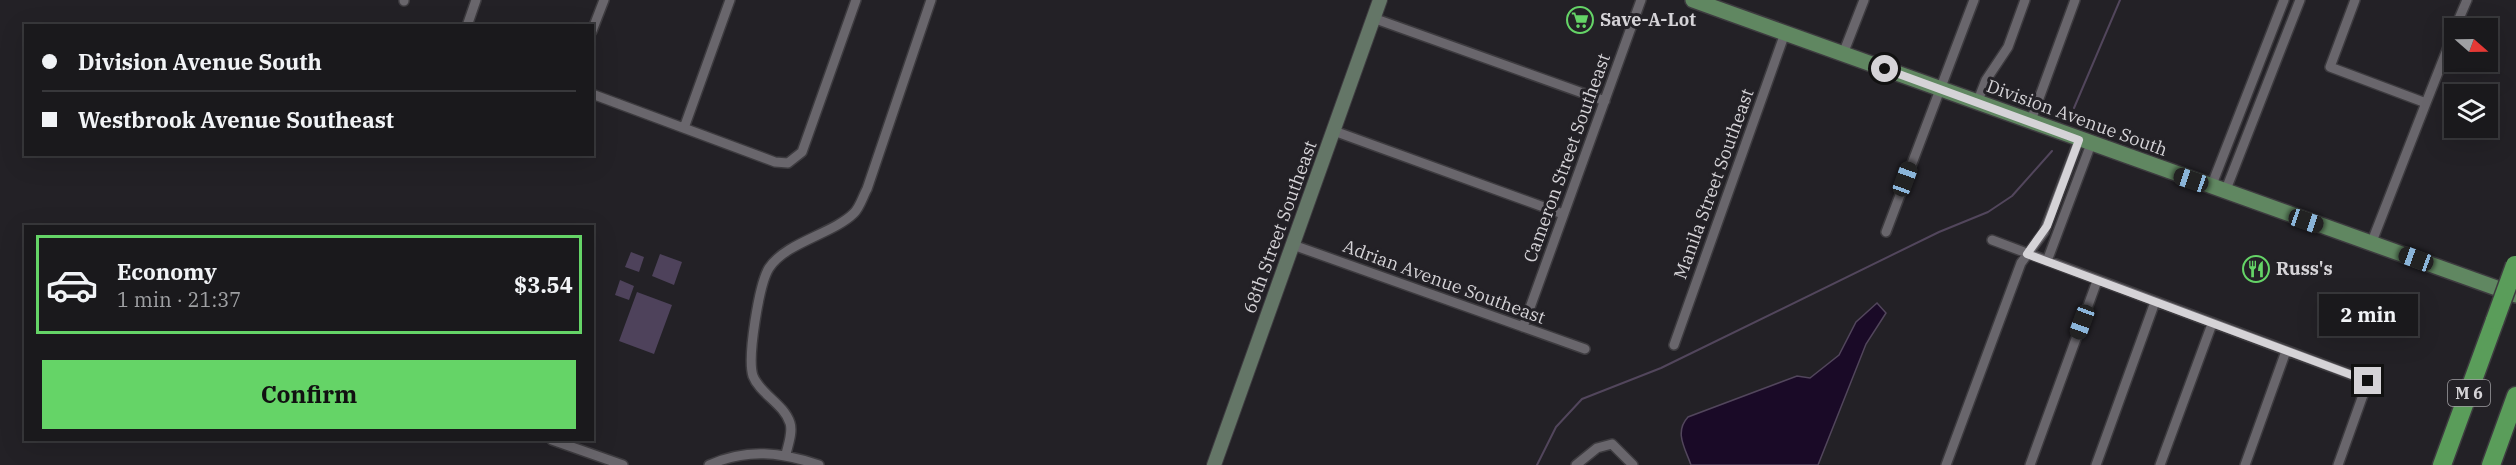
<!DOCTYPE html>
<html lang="en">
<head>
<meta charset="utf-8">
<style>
	body { margin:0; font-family:"IBM Plex Serif",serif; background:#232225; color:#f1f3f6; height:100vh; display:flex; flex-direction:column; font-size:22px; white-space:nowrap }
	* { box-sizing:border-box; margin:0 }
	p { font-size:20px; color:#9fa0a3 }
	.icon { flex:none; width:33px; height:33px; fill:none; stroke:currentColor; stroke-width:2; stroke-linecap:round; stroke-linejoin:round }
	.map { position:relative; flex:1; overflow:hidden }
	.drawer { position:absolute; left:24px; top:225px; width:570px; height:216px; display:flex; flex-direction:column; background:#1a191c; border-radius:0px; box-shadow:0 6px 24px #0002,0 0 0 2px #38383b }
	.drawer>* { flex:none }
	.hud { position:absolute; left:24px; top:24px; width:570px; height:132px; border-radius:0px; box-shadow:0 6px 24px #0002,0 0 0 2px #38383b; display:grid; align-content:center; height:132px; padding:0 18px; background:#1a191c }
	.needle { width:39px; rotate:110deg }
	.tools { position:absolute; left:2444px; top:18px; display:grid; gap:12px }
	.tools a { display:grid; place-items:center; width:54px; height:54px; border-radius:0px; background:#1a191c; box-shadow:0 6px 24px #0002,0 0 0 2px #38383b; font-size:30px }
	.end { position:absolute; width:27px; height:27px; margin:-14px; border:8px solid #d5d3d7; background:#111; box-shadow:0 0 0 3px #111 }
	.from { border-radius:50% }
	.bubble { position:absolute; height:42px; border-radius:0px; background:#1a191c; box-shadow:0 6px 24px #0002,0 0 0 2px #38383b; font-size:20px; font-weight:800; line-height:42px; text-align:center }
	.car { position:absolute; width:18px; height:36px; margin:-18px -9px; border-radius:8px; box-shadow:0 0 4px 2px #0007; background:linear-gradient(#222 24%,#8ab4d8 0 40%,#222 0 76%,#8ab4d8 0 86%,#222 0) }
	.hud b { display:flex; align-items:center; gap:21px; height:57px; font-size:22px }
	.hud b+b { border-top:2px solid #38383b }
	.hud i { width:15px; height:15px; background:#f1f3f6 }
	ul { padding:10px 0 0; list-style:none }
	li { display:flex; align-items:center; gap:18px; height:99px; margin:0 12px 9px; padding:0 6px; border:3px solid #38383b; border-radius:0px }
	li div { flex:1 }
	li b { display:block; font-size:22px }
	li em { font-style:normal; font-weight:800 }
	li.on { border-color:#65d467 }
	li>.icon { width:54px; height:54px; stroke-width:1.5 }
	.action { display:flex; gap:12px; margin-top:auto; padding:12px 18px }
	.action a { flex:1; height:69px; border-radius:0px; background:#65d467; color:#111; font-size:24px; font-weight:800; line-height:69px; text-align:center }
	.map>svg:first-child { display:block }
</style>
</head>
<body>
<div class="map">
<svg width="2516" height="465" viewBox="0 0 2516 465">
	<rect width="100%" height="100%" fill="#232126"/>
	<path fill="#4e425b" d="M631,252L644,257L639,272L625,267Z
		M660,254L682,262L674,285L652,276Z
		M620,280L634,286L629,300L615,295Z
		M637,292L672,305L654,354L619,341Z"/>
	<path fill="#1a0a27" stroke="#52465c" stroke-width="1.5" d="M1877,303L1886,313L1866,344L1818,465H1691C1685,448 1674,432 1688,417L1797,376L1810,378L1839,355L1856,322Z"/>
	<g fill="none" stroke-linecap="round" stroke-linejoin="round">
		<path stroke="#52465c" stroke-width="2" d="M2074,108L2120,0
			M1537,465L1556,427L1582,399L1661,368L1939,232L1988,212L2012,196L2052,151"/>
		<defs>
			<path id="minor" d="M2355,0L2330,67L2426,103L2454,32
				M404,1V0
				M1373,18L1605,101
				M467,26L476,0
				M2455,28L2467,0
				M592,31L604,0
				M1843,54L1864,0
				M592,94L775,162L788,163L802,152L856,0
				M1977,103L1986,80L2008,47L2025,0
				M2030,123L2075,0
				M684,128L730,0
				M1334,131L1563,214
				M2211,187L2284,0
				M2225,192L2300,0
				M1886,232L1974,0
				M1992,240L2368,381L2338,465
				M2371,244L2426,103
				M1293,245L1585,349
				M2047,261L2091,144
				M1523,327L1641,0
				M1674,345L1785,33
				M552,440L623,465
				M786,454C788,445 793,432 790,423C784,404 760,394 753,376C747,358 759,284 769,268C786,242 833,234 854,213C860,207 863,196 867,189L931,0
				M709,465C747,448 781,452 819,465
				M1576,465L1597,448L1612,444L1633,465
				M1946,465L2021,263L2044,232L2079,140
				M2030,465L2097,281
				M2096,465L2155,302
				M2160,465L2212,324
				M2245,465L2286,351"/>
			<path id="secondary" d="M1214,465L1380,0"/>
			<path id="primary" d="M1693,0L2516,295"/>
			<path id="motorway" d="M2442,465L2495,320
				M2491,465L2516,396"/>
		</defs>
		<use href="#minor" stroke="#3d3b3f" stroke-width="12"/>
		<use href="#secondary" stroke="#3d3b3f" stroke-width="16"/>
		<use href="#primary" stroke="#3d3b3f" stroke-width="18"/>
		<use href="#motorway" stroke="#3d3b3f" stroke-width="21"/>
		<use href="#minor" stroke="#69666c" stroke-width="9"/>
		<use href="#secondary" stroke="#647667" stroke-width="14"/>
		<use href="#primary" stroke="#608761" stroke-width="15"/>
		<use href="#motorway" stroke="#5a9d5a" stroke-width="18"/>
		<defs>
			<path id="motorway-bridge" d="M2495,320L2515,265"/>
		</defs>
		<use href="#motorway-bridge" stroke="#3d3b3f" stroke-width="21" stroke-linecap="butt"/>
		<use href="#motorway-bridge" stroke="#5a9d5a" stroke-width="18"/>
	</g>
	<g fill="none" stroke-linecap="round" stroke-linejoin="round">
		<path stroke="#d5d3d7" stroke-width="8" d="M1885,69L2079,140L2047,226L2027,254L2368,381"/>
	</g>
	<defs>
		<symbol id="supermarket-ring" viewBox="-11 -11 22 22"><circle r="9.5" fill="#232126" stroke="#65d467" stroke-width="1.5"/><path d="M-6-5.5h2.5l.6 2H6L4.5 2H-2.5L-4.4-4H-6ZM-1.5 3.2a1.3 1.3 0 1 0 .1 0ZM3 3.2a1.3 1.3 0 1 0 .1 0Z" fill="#65d467"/></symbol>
		<symbol id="restaurant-ring" viewBox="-11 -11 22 22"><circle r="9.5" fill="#232126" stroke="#65d467" stroke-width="1.5"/><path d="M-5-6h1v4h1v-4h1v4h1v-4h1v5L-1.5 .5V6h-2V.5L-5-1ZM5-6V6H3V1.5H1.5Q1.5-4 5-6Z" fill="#65d467"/></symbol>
	</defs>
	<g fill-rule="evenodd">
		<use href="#supermarket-ring" x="1565" y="5" width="30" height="30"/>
		<use href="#restaurant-ring" x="2241" y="254" width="30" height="30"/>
	</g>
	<g text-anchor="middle" stroke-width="6" stroke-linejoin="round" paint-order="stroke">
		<rect fill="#232126" stroke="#a09ea2" stroke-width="1.5" x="2448" y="380" width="42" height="26" rx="4.5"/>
		<g font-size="16" font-weight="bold" fill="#d5d3d7">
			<text x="2469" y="399">M 6</text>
		</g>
		<g font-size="18" font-weight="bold" fill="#d5d3d7" stroke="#232126" text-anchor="start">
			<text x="1600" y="26">Save-A-Lot</text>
			<text x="2276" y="275">Russ's</text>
		</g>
		<g font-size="18" fill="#d5d3d7" stroke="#232126">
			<text transform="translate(2077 118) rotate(20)" y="6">Division Avenue South</text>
			<text transform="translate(1567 158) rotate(-70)" y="6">Cameron Street Southeast</text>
			<text transform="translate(1714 184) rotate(-70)" y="6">Manila Street Southeast</text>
			<text transform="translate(1280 227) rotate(-70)" y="6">68th Street Southeast</text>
			<text transform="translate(1444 282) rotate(20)" y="6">Adrian Avenue Southeast</text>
		</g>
	</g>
</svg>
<div class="tools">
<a><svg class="needle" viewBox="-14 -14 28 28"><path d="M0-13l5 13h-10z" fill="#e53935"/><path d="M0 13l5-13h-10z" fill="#9fa0a3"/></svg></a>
<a><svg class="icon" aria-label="layers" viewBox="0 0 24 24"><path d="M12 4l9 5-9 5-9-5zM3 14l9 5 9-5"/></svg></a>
</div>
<i class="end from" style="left:1885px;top:69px"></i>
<i class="end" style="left:2368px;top:381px"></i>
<div class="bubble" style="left:2319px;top:294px;width:99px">2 min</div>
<i class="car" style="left:1905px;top:179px;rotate:20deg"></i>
<i class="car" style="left:2191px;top:180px;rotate:289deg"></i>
<i class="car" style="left:2306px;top:221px;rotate:109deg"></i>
<i class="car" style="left:2416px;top:259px;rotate:290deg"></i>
<i class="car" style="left:2082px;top:322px;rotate:200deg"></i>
<div class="hud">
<b><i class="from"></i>Division Avenue South</b>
<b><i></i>Westbrook Avenue Southeast</b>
</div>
<section class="drawer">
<ul>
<li class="on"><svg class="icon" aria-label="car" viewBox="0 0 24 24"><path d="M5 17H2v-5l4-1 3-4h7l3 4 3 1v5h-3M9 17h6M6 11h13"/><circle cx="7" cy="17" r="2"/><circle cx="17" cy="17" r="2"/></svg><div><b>Economy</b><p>1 min · 21:37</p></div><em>$3.54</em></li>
</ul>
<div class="action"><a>Confirm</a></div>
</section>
</div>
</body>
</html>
